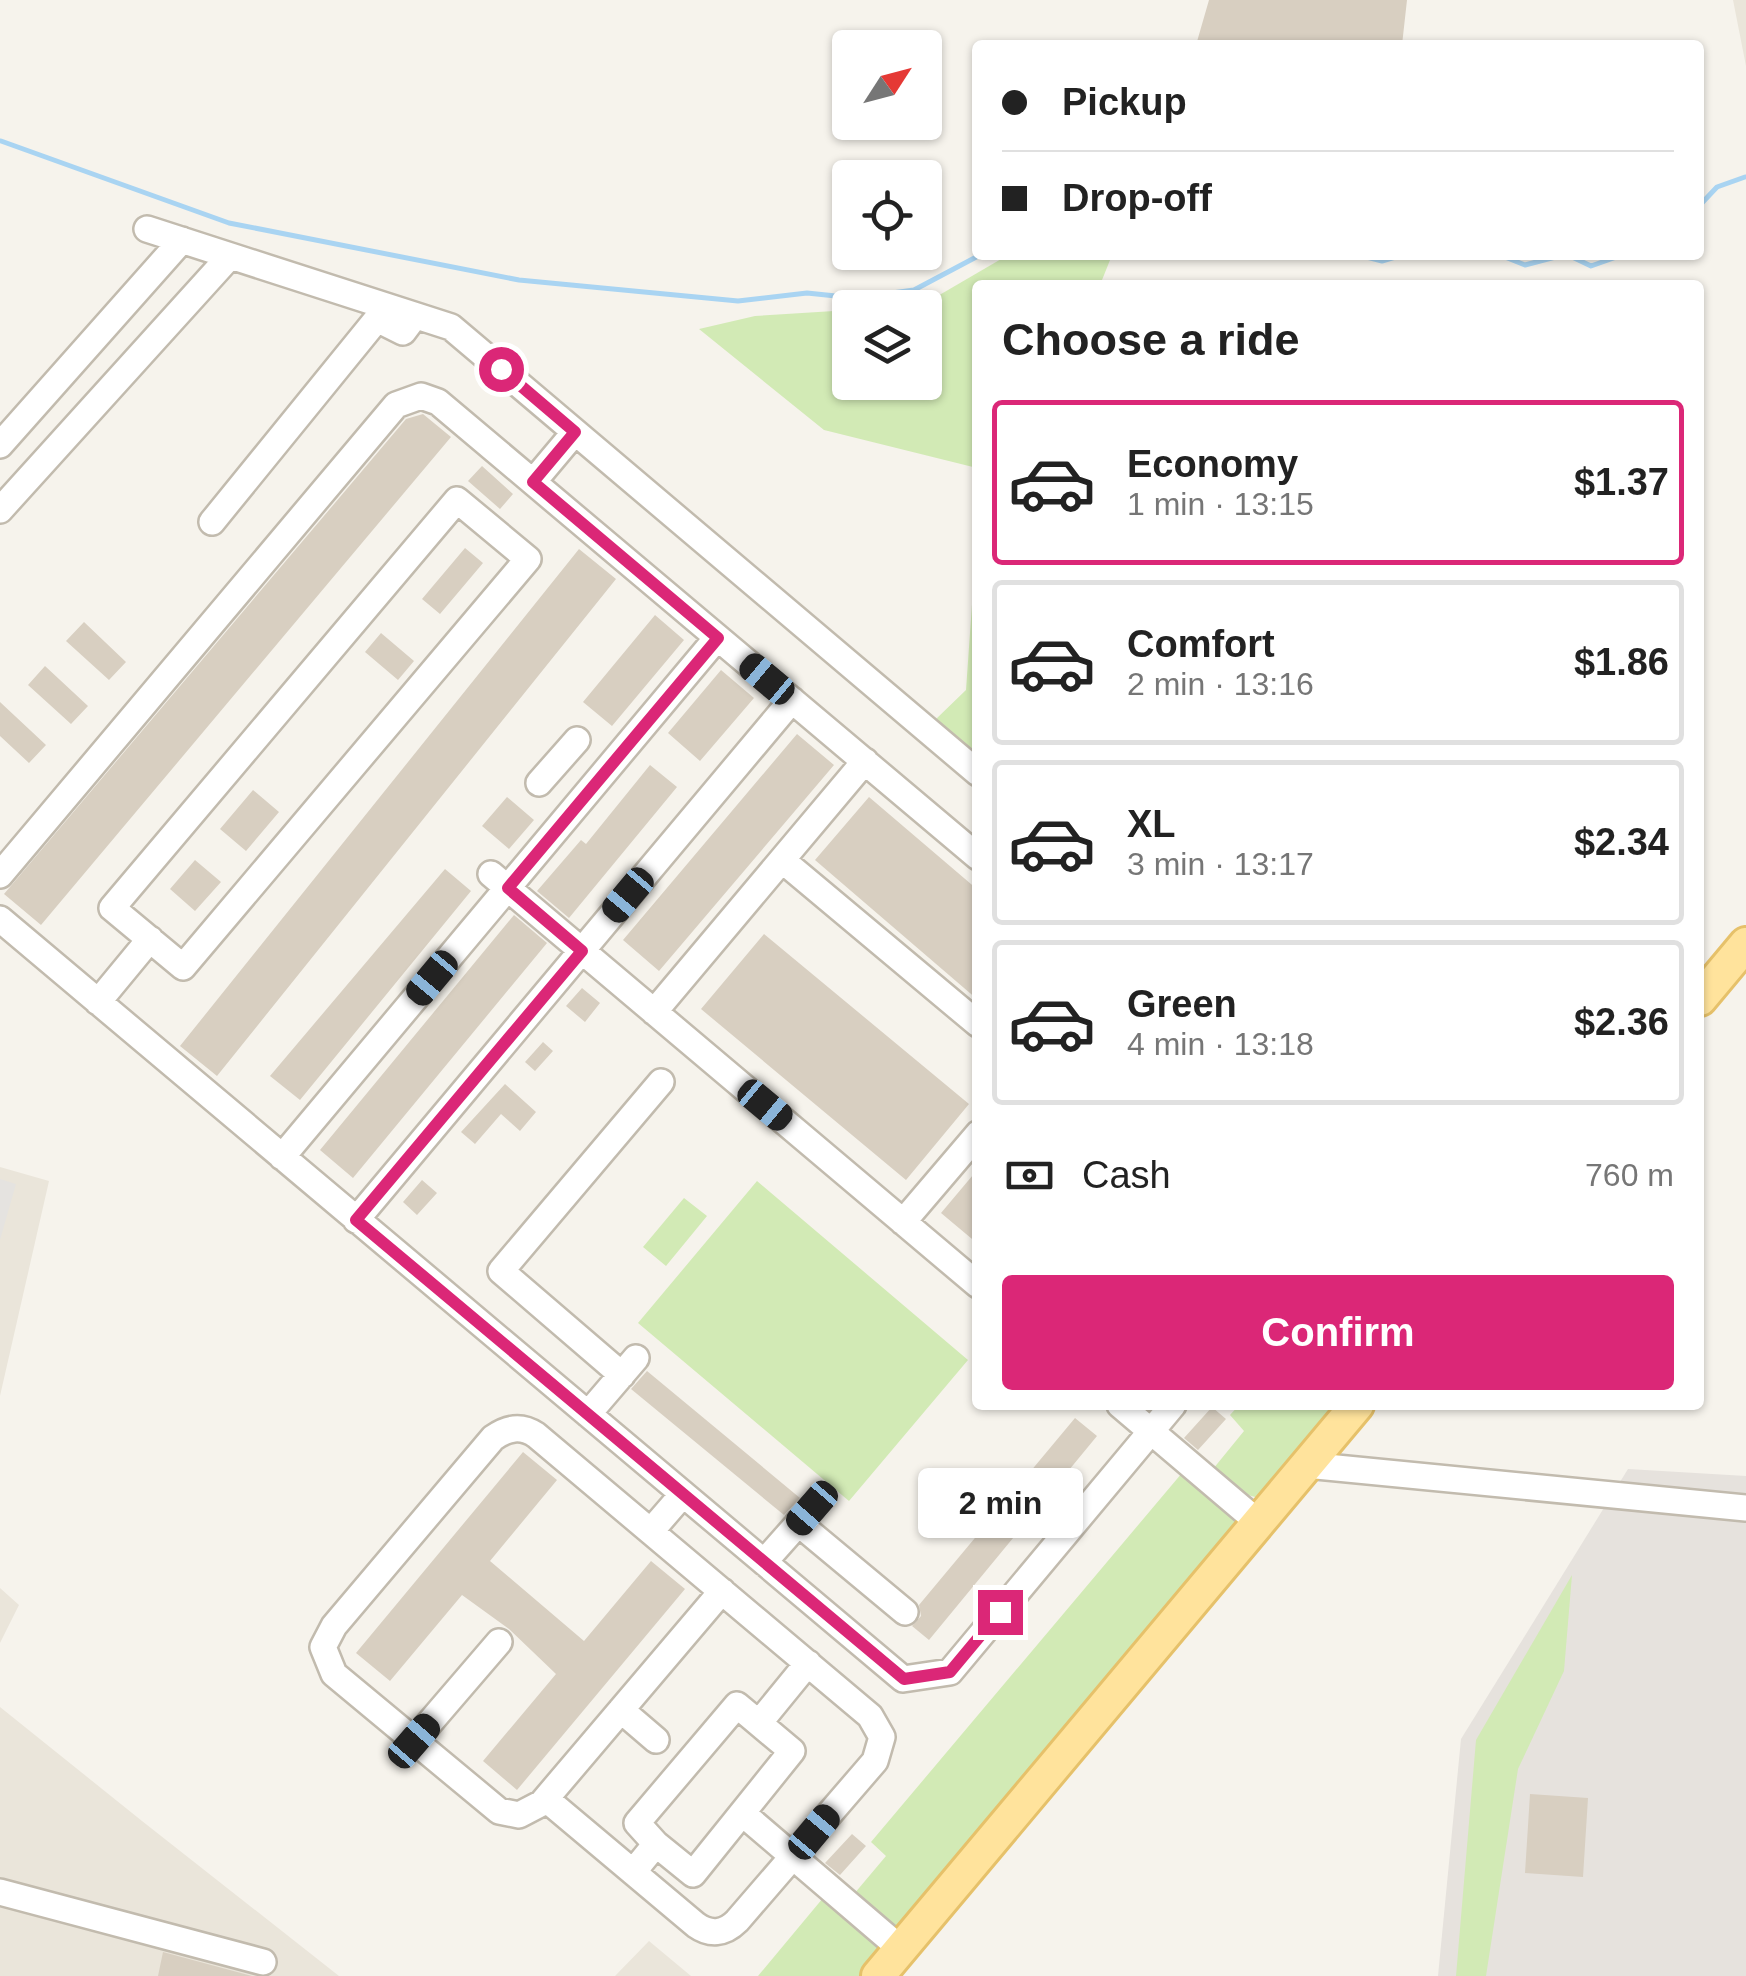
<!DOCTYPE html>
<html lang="en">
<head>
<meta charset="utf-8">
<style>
	body { margin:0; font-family:Helvetica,sans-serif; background:#f6f6f6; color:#222; height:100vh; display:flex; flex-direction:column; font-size:38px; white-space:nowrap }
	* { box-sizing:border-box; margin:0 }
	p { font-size:32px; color:#767676 }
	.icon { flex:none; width:55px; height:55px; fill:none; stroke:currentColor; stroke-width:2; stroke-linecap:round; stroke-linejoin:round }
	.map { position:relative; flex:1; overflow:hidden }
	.panel { position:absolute; left:972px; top:280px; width:732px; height:1130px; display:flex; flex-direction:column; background:#fff; border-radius:10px; box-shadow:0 2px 8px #0004 }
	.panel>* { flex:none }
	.top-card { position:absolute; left:972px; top:40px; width:732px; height:220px; border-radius:10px; box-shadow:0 2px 8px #0004; display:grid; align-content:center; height:220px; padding:0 30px; background:#fff }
	.needle { width:65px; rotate:54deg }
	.tools { position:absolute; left:832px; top:30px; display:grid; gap:20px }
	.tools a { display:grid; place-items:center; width:110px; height:110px; border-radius:10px; background:#fff; box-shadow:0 2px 8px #0004; font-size:50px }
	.end { position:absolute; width:45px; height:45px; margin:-22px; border:12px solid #db2777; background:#fff; box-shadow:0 0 0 5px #fff }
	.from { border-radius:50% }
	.bubble { position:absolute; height:70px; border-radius:10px; background:#fff; box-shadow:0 2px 8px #0004; font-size:32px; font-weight:600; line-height:70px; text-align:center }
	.car { position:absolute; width:30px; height:60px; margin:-30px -15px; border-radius:12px; box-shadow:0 0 8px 2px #0007; background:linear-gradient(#222 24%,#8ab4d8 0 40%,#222 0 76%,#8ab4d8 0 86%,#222 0) }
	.top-card b { display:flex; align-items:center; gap:35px; height:95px; font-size:38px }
	.top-card b+b { border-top:2px solid #e0e0e0 }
	.top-card i { width:25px; height:25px; background:#222 }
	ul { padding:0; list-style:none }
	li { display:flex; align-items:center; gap:30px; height:165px; margin:0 20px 15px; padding:0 10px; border:5px solid #e0e0e0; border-radius:10px }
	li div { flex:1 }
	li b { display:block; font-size:38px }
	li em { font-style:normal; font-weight:600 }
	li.current { border-color:#db2777 }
	li>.icon { width:90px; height:90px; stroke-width:1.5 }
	h2 { padding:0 30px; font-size:45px; line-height:120px }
	.pay { display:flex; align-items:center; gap:25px; height:110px; padding:0 30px; font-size:38px }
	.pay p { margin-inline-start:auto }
	.cta { display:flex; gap:20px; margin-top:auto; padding:20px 30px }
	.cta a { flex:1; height:115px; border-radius:10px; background:#db2777; color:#fff; font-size:40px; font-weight:600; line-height:115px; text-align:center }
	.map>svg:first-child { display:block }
</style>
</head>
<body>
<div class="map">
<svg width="1746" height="1976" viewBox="0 0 1746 1976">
	<rect width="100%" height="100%" fill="#f6f3ec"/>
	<path fill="#eae5da" d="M1733,0H1746V66Z
		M0,1167L49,1181L0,1396Z
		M0,1588L19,1605L0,1643Z
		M0,1707L142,1821L339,1976H0Z
		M649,1941L691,1976H615Z"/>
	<path fill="#e6e2dd" d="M1628,1469L1746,1476V1976H1438L1461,1739Z"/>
	<path fill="#d2eab5" d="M1008,255H1112L1100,285H978L977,468L824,430L699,329L755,316L850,310V382H925V308L868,307L936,297Z
		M977,533L978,755H977L936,719L966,690Z
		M757,1181L968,1360L849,1501L638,1323Z
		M684,1198L707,1216L666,1266L643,1247Z
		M1239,1405H1339L1262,1499L1241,1493L1213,1469L1244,1431L1230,1415Z
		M1182,1473L1238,1523L904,1926L893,1927L854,1894L886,1856L871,1842Z
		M1572,1575L1564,1671L1518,1769L1486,1976H1456L1476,1740Z
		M823,1898L876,1944L879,1954L864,1976H758Z"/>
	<path fill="#e5e3e0" d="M0,1179L16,1184L0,1240Z"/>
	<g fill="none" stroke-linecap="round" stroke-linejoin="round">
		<path stroke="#a9d4f2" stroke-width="5" d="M1,141L229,223L519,280L738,301L807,293L855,298L914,290L980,255
			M1700,205L1717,187L1745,177
			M1277,255H1281
			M1359,255L1382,261L1402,255
			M1454,255H1500L1525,265L1563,255
			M1568,255L1591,266L1622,255"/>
	</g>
	<path fill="#d8cfc1" d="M1209,0H1407L1402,45H1196Z
		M423,414L451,437L41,925L4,894L406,419Z
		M482,466L513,494L500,509L468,481Z
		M465,548L483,563L440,614L422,599Z
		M579,549L616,579L217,1076L180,1046Z
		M655,615L684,640L612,726L583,702Z
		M84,622L126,662L109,680L66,641Z
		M381,633L414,661L398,680L365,652Z
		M45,666L88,706L71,724L28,685Z
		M721,670L754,698L700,761L668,733Z
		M0,702L46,745L29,763L0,736Z
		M797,734L834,765L659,971L623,940Z
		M650,765L677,787L569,918L537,891L581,840L586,844Z
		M253,790L279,812L246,851L220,829Z
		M507,797L534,820L509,849L482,826Z
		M869,797L978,890V1000L815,860Z
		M195,860L221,882L195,911L170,889Z
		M445,869L471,891L300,1100L270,1076Z
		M514,915L547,943L353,1178L320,1150Z
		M764,934L969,1104L906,1180L701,1009Z
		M582,988L600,1003L585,1022L566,1006Z
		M543,1042L553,1051L535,1071L525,1062Z
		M505,1084L536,1112L520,1131L501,1114L475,1144L461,1132Z
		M978,1169V1244L941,1213Z
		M422,1180L437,1193L417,1215L403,1202Z
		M647,1371L800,1498L784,1515L631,1389Z
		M1212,1407L1226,1419L1198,1450L1184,1438Z
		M1075,1418L1097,1436L929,1640L912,1626L921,1616L919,1605Z
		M523,1452L557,1480L490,1561L584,1641L651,1561L685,1589L517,1790L483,1761L556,1674L509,1629L462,1595L390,1681L356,1653Z
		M1530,1794L1588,1798L1583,1877L1525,1873Z
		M852,1834L866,1846L840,1875L825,1863Z
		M163,1952L252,1976H158Z"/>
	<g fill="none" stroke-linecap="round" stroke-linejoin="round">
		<defs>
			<path id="minor" d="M147,229L451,327L978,773
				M0,445L182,240
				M533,482L575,432
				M457,500L528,559L183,967L112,908Z
				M0,510L230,256
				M212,522L377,319L403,332L415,316
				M539,783L577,740
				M782,860L978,1024
				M491,874L978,1285
				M0,875L396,405L421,396L438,402L978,857
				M0,919L903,1679L950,1672L1173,1405
				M98,1002L150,939
				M654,1012L865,761
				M282,1157L717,638
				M356,1220L792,700
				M903,1222L978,1134
				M622,1375L501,1271L661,1082
				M1120,1405L1259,1523
				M588,1414L636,1358
				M1306,1465L1746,1508
				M798,1523L905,1612
				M651,1531L683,1494
				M764,1562L812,1508
				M621,1710L656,1740
				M759,1723L808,1663
				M414,1741L499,1642
				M546,1799L696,1925C710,1935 724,1934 737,1921L875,1761L882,1737L870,1716L536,1435C521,1425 507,1428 493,1438L334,1626L323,1647L334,1674L499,1811L519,1815L542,1803L722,1591
				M742,1813L901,1949
				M633,1872L656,1844L693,1874L792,1751L737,1705L637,1823L656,1844
				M0,1892L263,1962"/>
			<path id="major" d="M1700,999L1746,944
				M878,1976L1357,1405"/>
		</defs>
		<use href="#minor" stroke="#c2bbae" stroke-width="30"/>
		<use href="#major" stroke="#e6c16a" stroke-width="38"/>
		<use href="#minor" stroke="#fff" stroke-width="25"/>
		<use href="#major" stroke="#ffe39c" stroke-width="32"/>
	</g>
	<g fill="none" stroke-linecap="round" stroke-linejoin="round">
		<path stroke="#db2777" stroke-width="12" d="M501,369L575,432L533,482L718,638L508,888L582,951L356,1220L904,1679L950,1672L1000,1612"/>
	</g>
</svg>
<div class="tools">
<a><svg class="needle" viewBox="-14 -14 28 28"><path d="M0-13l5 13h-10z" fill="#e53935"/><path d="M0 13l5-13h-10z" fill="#767676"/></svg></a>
<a><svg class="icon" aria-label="locate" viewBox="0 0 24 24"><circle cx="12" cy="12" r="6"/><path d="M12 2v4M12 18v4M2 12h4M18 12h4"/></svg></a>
<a><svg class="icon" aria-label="layers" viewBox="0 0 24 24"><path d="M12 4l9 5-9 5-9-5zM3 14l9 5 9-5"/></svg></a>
</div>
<i class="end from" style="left:501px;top:369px"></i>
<i class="end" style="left:1000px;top:1612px"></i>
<div class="bubble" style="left:918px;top:1468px;width:165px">2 min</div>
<i class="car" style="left:767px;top:679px;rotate:310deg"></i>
<i class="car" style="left:628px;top:895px;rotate:220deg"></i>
<i class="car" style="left:432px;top:978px;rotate:220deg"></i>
<i class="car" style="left:765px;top:1105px;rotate:130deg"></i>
<i class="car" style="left:812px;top:1508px;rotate:221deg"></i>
<i class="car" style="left:414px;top:1741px;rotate:41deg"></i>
<i class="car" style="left:814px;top:1832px;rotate:40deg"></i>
<div class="top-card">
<b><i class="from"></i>Pickup</b>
<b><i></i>Drop-off</b>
</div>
<section class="panel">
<h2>Choose a ride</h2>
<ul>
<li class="current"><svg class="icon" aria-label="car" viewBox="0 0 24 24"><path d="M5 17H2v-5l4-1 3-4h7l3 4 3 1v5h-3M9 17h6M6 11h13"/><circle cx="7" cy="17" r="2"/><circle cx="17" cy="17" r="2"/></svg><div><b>Economy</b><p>1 min · 13:15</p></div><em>$1.37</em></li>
<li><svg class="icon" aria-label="car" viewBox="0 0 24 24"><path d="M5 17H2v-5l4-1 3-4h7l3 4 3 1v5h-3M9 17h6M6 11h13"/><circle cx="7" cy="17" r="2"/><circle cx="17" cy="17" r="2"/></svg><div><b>Comfort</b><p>2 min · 13:16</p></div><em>$1.86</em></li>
<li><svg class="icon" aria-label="car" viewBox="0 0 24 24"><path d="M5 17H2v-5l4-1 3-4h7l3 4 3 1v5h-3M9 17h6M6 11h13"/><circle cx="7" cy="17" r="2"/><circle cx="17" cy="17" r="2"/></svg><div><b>XL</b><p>3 min · 13:17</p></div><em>$2.34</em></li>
<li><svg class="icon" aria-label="car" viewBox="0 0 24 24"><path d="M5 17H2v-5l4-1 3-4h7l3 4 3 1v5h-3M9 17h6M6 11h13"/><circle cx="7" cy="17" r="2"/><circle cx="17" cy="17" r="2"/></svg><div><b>Green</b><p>4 min · 13:18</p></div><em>$2.36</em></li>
</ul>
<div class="pay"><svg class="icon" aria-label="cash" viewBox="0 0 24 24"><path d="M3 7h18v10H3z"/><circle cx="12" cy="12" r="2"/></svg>Cash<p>760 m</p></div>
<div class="cta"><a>Confirm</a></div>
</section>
</div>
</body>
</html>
